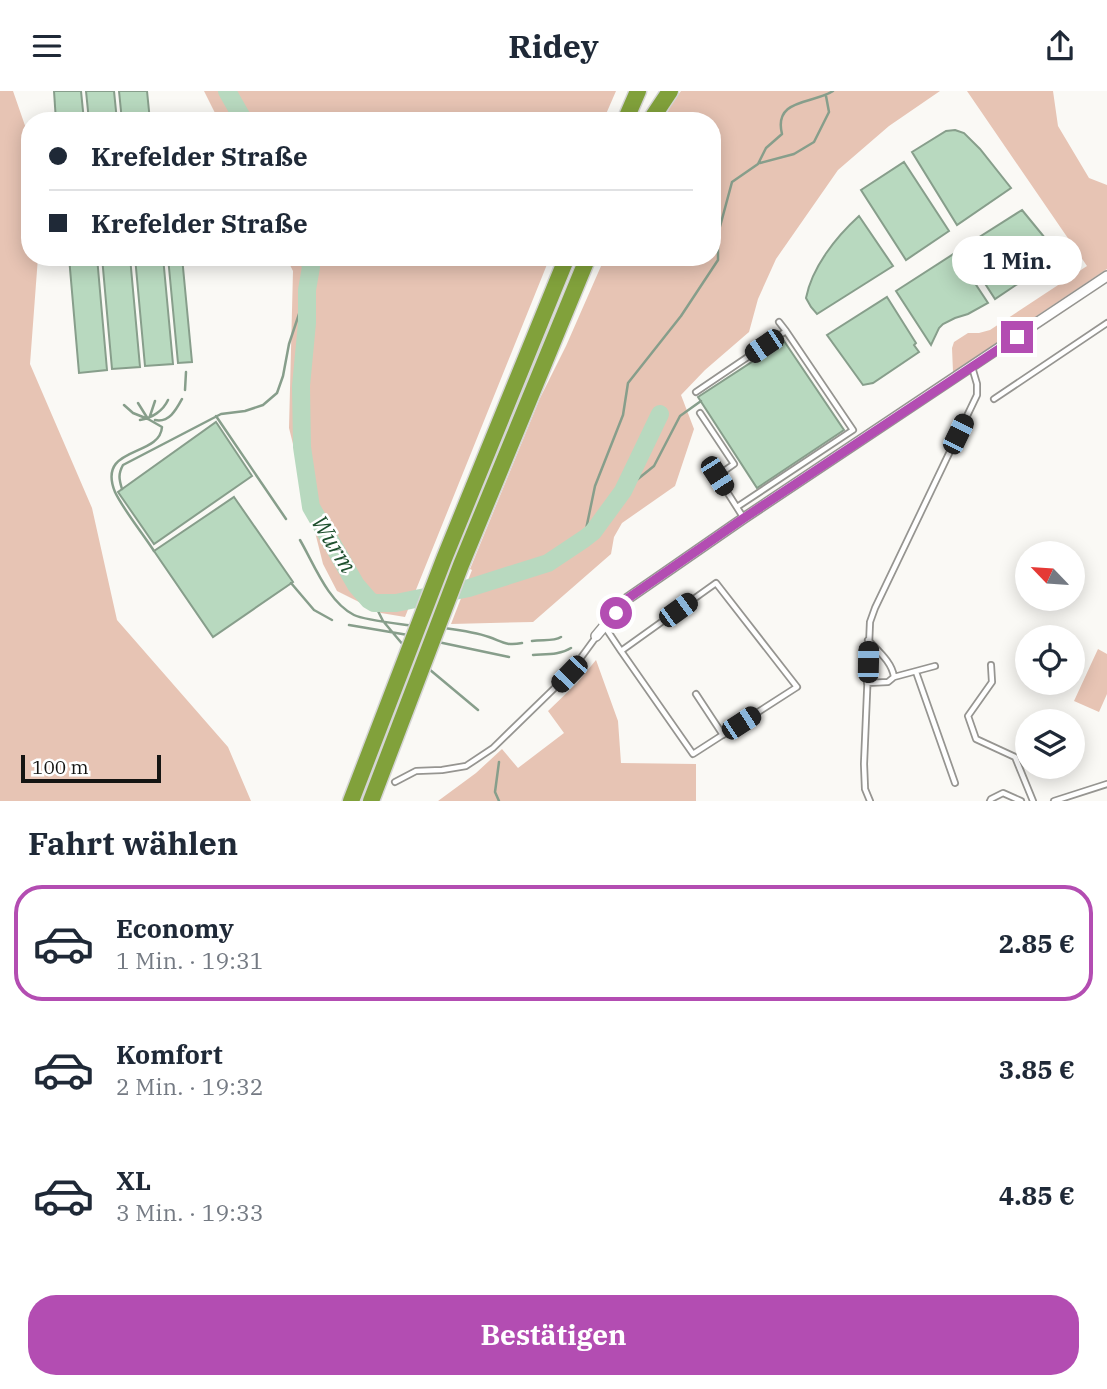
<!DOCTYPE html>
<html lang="de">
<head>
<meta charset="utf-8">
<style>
	body { margin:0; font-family:"IBM Plex Serif",serif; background:#f6f6f7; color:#1f2937; height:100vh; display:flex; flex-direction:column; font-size:26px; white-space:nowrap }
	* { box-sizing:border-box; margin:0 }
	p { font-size:23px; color:#747a83 }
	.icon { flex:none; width:38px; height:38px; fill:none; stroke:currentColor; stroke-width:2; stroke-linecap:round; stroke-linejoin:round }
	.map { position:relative; height:710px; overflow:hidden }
	.drawer { display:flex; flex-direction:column; background:#fff; flex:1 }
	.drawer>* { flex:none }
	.top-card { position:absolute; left:21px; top:21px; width:700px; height:154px; border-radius:28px; box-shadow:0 4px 18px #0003; display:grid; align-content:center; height:154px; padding:0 28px; background:#fff }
	.needle { width:46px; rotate:295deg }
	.buttons { position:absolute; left:1015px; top:450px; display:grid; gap:14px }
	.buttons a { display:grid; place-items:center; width:70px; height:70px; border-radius:50%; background:#fff; box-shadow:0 4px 18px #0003; font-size:35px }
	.scale { position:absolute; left:21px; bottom:18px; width:140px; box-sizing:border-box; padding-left:7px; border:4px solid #151513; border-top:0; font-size:19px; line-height:24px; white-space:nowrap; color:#151513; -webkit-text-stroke:5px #fff; paint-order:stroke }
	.end { position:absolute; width:32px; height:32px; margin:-16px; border:9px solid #b34db2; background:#fff; box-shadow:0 0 0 4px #fff }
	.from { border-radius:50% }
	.bubble { position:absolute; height:49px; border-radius:24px; background:#fff; box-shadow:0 4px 18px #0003; font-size:23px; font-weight:800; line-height:49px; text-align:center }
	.car { position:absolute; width:21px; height:42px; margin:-21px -10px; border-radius:9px; box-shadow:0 0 5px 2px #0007; background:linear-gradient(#222 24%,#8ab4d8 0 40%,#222 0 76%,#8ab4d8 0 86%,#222 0) }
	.top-card b { display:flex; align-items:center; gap:24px; height:66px; font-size:26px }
	.top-card b+b { border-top:2px solid #e0e1e3 }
	.top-card i { width:18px; height:18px; background:#1f2937 }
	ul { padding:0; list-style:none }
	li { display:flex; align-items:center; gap:21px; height:116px; margin:0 14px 10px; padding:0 14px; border:4px solid transparent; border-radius:28px }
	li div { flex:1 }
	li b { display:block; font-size:26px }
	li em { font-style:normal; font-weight:800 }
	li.selected { border-color:#b34db2 }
	li>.icon { width:63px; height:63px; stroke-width:1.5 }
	h2 { padding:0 28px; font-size:32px; line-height:84px }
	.action { display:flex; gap:14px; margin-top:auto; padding:14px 28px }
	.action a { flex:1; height:80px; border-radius:28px; background:#b34db2; color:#fff; font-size:28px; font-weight:800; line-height:80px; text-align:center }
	header { display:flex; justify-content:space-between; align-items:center; height:91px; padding:0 28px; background:#fff; font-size:32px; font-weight:800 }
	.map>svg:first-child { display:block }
</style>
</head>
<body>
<header><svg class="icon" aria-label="menu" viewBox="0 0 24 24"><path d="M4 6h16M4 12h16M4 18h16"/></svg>Ridey<svg class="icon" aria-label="share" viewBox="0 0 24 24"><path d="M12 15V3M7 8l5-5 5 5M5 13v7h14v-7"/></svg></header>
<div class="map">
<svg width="1107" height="710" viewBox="0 0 1107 710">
	<rect width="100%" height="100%" fill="#faf9f5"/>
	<path fill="#e7c4b4" d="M0,0H13L30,49V166H38L30,273L92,417L117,529L228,656L251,710H0Z
		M204,0H616L603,30H219Z
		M681,0H940L889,35L838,79L776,168L758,208L749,241L705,279L681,304L694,338L675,395L622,432L614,446L611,463L533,531L451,533L472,479L470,478L540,307L566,255L605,166H712V30H664L671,13Z
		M967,0H1053L1058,35L1089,87L1107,94V178L953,281L952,257L954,251L968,242H979L990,239L1087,175Z
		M286,166H550L405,526L381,522L337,500L323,473L289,337L293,180Z
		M1098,558L1107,563V603L1099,621L1074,610Z
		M596,569L618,630L621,672L696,673V710H438L476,682L502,658L518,677L564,642L548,620L577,592Z"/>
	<path fill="#b8d9bf" stroke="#879e8b" stroke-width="2" d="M54,0H81L84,30H56Z
		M86,0H114L117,30H89Z
		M119,0H147L150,30H122Z
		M955,39L964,42L980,58L1011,97L957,134L912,61L946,40Z
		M904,71L949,140L906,169L861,99Z
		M1022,119L1054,158L1055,163L1049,172L995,208L962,157Z
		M859,125L893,175L817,223L811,216L806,207C812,176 836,146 859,125Z
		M955,162L988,212L968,223L955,227L943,233L939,237L931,254L896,200Z
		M69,166H97L107,279L79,282Z
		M102,166H130L140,276L112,278Z
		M135,166H163L173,273L145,275Z
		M168,166H182L192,271L178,272Z
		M887,206L916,252L914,254L919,261L873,292L863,294L827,244Z
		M784,250L844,339L757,397L698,306Z
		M216,331L252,385L154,453L118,401Z
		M234,406L293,491L213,546L154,460Z"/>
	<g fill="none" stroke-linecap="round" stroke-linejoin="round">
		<path stroke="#879e8b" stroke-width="2.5" d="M760,72L794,63L814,51L829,21L826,5
			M185,299L186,281
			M138,312L148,328L162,336C160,367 96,354 115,401C123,418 143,443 154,460
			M124,314L133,322L148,328
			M150,325L155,310
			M216,325L286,428
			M140,329C152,327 163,320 168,309
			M155,329C169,332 176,319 182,308
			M122,398C119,388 118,383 123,374L221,323L245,320L263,314L277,302L283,285L289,253L307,199
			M623,400L654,375L680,325L701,310
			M584,448L595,395L623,324L628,292L681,225L718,169V143L732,91L758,73L766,57L782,43C773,7 814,13 833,0
			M300,449C314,473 328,511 354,524C364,529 400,533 413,535
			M291,492L314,519L332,529
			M374,512L383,530L404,555
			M349,534L408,544
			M444,537C459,539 475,541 489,546C503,551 506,555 522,552
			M532,550C542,548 553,551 561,546
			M438,551L509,566
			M533,564C546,563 560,564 571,557
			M429,578L478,619
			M499,710L495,701L499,671"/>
		<path stroke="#b8d9bf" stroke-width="18" d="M227,0L244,30
			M308,166L311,176L307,199V232L301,295L302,356L311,416L356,494L369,509L374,512H396L469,497L548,472L584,448L593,441L623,400L660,323"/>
		<defs>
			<path id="lane" d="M779,231L786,240
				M696,301L786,240L853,339L737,416
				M994,308L1107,232
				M700,322L734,373L717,385L743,426
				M605,536L621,560L716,492L797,596L693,663L621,560
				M991,574L992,591L968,625L976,648L1015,666L1033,710
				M916,581L955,692
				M894,586L935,575
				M867,592L888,591L894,586C892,571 878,560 868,549
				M696,603L723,644
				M395,691L416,680L442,679L466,675L493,657L569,583L596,546
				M870,710L865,698L864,673L870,531L875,517L977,304V293L972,276
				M990,710L991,708L1003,702L1021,710
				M1054,710L1107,693"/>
			<path id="street" d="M596,545L627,508L744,427L1107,185"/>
			<path id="highway" d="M625,30L638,0
				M650,30L670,0
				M351,710L444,468L567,166
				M371,710L461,474L588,166"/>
		</defs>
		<use href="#lane" stroke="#969591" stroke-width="8"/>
		<use href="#street" stroke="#969591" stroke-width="12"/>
		<use href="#highway" stroke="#d5d5d5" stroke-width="19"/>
		<use href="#lane" stroke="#fff" stroke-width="4.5"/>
		<use href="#street" stroke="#fff" stroke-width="9"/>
		<use href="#highway" stroke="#81a13b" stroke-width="16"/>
	</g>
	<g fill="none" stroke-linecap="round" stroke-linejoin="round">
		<path stroke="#b34db2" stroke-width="9" d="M616,522L627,508L744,427L1017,246"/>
	</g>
	<g text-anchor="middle" stroke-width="5" stroke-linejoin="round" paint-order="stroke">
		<g font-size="23" font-style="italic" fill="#1e502e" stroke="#fff">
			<text transform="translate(334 453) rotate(58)" y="8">Wurm</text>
		</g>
	</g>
</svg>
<div class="buttons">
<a><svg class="needle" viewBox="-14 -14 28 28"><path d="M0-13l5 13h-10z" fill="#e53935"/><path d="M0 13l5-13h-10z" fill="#747a83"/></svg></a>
<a><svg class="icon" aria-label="locate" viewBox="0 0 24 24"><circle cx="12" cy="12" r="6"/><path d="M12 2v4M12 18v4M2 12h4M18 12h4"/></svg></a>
<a><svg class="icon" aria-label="layers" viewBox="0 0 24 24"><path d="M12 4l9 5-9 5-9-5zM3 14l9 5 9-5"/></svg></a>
</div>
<div class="scale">100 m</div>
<i class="end from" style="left:616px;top:522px"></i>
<i class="end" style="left:1017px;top:246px"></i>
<div class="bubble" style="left:952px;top:145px;width:130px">1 Min.</div>
<i class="car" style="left:764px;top:255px;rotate:236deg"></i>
<i class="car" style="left:958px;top:343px;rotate:26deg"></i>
<i class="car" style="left:717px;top:385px;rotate:147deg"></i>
<i class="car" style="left:678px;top:519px;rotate:54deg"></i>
<i class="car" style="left:868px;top:571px;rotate:1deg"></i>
<i class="car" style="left:569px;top:583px;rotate:224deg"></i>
<i class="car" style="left:741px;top:632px;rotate:57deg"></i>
<div class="top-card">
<b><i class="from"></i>Krefelder Straße</b>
<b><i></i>Krefelder Straße</b>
</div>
</div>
<section class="drawer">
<h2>Fahrt wählen</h2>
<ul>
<li class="selected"><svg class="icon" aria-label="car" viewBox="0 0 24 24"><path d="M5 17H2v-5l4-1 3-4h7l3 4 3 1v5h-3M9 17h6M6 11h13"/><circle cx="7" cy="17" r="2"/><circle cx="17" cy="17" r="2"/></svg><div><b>Economy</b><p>1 Min. · 19:31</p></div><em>2.85 €</em></li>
<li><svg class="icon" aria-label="car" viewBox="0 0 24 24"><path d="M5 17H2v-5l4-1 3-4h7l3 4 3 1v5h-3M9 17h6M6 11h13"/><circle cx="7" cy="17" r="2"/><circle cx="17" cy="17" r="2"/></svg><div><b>Komfort</b><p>2 Min. · 19:32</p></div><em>3.85 €</em></li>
<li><svg class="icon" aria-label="car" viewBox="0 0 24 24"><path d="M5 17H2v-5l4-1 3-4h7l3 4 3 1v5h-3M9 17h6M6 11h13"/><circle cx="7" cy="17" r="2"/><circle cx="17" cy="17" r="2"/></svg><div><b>XL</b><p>3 Min. · 19:33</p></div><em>4.85 €</em></li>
</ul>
<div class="action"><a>Bestätigen</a></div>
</section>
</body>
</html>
